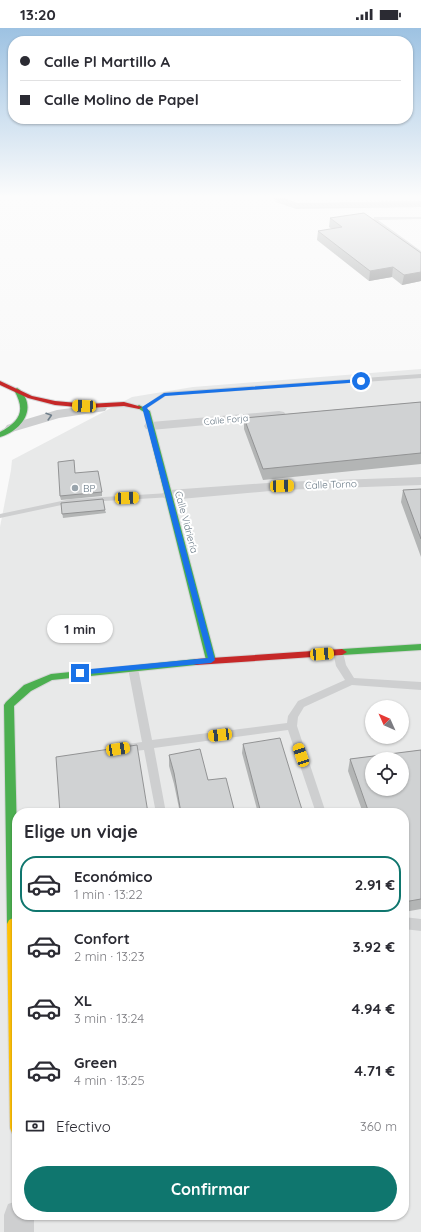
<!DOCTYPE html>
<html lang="es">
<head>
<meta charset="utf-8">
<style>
	body { margin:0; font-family:Quicksand,sans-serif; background:#f7f7f7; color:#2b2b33; height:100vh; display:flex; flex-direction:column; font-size:15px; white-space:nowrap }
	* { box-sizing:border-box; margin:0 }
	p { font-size:13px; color:#7c7c81 }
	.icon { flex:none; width:22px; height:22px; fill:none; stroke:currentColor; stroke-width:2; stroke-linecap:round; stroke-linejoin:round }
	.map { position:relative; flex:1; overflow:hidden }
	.sheet { position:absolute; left:12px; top:780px; width:397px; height:412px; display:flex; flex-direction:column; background:#fff; border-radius:16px; box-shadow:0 1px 3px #0004 }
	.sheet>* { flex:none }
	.top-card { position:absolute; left:8px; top:8px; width:405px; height:88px; border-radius:16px; box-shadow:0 1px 3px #0004; display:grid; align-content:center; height:88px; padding:0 12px; background:#fff }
	.needle { width:26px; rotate:315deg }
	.fabs { position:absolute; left:365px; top:672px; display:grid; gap:8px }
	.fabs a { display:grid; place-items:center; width:44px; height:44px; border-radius:50%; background:#fff; box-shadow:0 1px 3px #0004; font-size:20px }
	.end { position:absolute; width:18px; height:18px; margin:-9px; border:5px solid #1a73e8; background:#fff; box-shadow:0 0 0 2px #fff }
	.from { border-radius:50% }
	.bubble { position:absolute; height:28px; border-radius:14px; background:#fff; box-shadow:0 1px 3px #0004; font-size:13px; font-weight:700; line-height:28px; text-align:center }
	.car { position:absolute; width:12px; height:24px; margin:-12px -6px; border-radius:5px; box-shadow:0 0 3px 1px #0007; background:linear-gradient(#f5c518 24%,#345 0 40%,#f5c518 0 76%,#345 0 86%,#f5c518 0) }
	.top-card b { display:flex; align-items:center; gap:14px; height:38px; font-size:15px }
	.top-card b+b { border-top:1px solid #e1e1e2 }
	.top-card i { width:10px; height:10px; background:#2b2b33 }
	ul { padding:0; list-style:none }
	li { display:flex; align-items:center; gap:12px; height:56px; margin:0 8px 6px; padding:0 4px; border:2px solid transparent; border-radius:16px }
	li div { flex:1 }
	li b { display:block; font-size:15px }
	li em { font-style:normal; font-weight:700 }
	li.active { border-color:#0f766e }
	li>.icon { width:36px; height:36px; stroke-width:1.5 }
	h2 { padding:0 12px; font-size:18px; line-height:48px }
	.pay { display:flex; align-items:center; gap:10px; height:44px; padding:0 12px; font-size:15px }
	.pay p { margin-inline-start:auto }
	.button { display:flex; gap:8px; margin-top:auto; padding:8px 12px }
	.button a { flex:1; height:46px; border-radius:24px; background:#0f766e; color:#fff; font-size:16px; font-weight:700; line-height:46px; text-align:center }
	.status { display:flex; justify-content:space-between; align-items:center; height:28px; padding:0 20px; background:#fff; direction:ltr }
	.status svg { height:11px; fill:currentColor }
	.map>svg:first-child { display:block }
</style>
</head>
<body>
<div class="status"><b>13:20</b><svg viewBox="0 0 49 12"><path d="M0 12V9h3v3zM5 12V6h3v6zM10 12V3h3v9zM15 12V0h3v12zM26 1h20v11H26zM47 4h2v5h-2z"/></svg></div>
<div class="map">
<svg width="421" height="1204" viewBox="0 0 421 1204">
	<rect width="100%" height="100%" fill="#f9f9f9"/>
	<path fill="#e8e9e9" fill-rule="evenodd" d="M421,341V1204H0V499L11,442L12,432L132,369L193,359ZM372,679H402V709H372ZM372,731H402V761H372ZM17,785H404V1187H17Z"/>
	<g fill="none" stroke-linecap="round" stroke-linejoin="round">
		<defs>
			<path id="fast" d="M17,360C21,362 23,366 25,369C34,387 17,404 0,409V404C20,393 26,383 14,362Z
				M139,377L150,383L216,632L214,634H208L206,632L144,384L136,379Z
				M421,616V622L342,627L337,624L342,621Z
				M196,631L199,632L201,634L199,636L196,637L52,652L31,663L14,678L17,809V900L13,902L9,900L7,896L4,677L6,674L24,657L51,646Z"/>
			<path id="slow" d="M13,890L17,892V1107L12,1105L10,1100L7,896L9,892Z"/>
			<path id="jam" d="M0,353L32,368L55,373L88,376L124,374L142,379L139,381L124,378L88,380L55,377L28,370L0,357Z
				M342,621L347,624L342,627L196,637L193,636L191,634L193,632L196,631Z"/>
		</defs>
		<use href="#fast" stroke="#d5d6d7" stroke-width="2"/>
		<use href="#slow" stroke="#d5d6d7" stroke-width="2"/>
		<use href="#jam" stroke="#d5d6d7" stroke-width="2"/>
		<path fill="#cecfd0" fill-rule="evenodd" d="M374,189H421V191L378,192L421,223V226L373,193Z
			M421,346V350L166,368L146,381L144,382L141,380L164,364Z
			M169,465H172V469L71,475L0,490V486L71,471Z
			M338,621L343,624L346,637L354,650L421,654V662L352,657L304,679L298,689L297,698L326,785H316L288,702L154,720L166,785H156L144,722L125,724L121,723L120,720L121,717L142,714L128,640L130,638H136L138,640L152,712L287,695L288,688L298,673L345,652L336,638L333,624Z
			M404,889L421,891V903L404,901Z"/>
		<path fill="#cecfd0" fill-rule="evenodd" d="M274,169H282L297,175L421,173V179L296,181L276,174Z
			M100,376L105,377L107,380L105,383L59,390L12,404L7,403L5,400L7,397L57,382Z
			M279,383L284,384L286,387L284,390L151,402L146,401L144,398L146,395L151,394Z
			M421,449V457L281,462L169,472L164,470L161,467L164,464L169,462L281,454Z
			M17,1173V1187H34V1204H4V1187L8,1176Z"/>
		<use href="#fast" fill="#4caf50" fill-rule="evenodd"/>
		<use href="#slow" fill="#ffc107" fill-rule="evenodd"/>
		<use href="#jam" fill="#c62828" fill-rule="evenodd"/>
	</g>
	<path fill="#b3b5b5" d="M330,190L421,225V253L402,257L392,249L369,253L317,212L318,203L332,201L329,199Z
		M421,374V436L263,452L244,401V390Z
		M75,445L102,464V468L61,472L60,468Z
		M421,461V529L401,474L403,462Z
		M61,475L105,482L106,485L63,490Z
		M243,716L303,785H258L242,725Z
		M421,722V881L404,884V785H363L348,743L350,731Z
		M169,727L208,752L235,785H180L174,756L169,738Z"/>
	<path fill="#929394" d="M393,239L392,249L369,253L370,243Z
		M421,244V253L402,257L404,247Z"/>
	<path fill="#d0d2d3" stroke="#929394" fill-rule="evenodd" d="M364,185L421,225V244L404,247L393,239L370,243L318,203L342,199L330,190Z
		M421,374V425L263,441L244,390Z
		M74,432L75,445L98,443L102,464L60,468L58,434Z
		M421,461V511L403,462Z
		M103,471L105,482L62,486L61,475Z
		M280,710L303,785H261L243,716Z
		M137,717L148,785H60L56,729Z
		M200,721L208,752L226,750L235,785H181L174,745L169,727Z
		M421,722V871L404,874V785H369L350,731ZM372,731H402V761H372Z"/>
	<defs><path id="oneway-chevron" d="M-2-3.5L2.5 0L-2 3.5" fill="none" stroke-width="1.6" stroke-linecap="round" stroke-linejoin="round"/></defs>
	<use stroke="#707f8b" href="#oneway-chevron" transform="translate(49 388) rotate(-17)"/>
	<linearGradient id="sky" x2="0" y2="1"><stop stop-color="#9dc2e2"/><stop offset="0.5" stop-color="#fcfcfc"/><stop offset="1" stop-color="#fcfcfc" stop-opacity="0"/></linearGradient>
	<rect width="421" height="337" fill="url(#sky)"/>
	<path fill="#1a73e8" d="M361,351L362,354L165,368L147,380L149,383L215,632L211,635L78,647L77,645L80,642L208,630L142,379L164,365Z"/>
	<circle fill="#99a4ac" stroke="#fff" stroke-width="1.5" cx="75" cy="460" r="4"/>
	<g text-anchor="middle" stroke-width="4" stroke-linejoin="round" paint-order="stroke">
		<g font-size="9" fill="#657683" stroke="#fff">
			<text transform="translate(226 392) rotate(-5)" y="3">Calle Forja</text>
		</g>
		<g font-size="10" fill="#657683" stroke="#fff">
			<text transform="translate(331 456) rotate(-2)" y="4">Calle Torno</text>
			<text transform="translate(187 494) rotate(75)" y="4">Calle Vidriería</text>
		</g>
		<g font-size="10" fill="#657683" stroke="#fff" text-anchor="start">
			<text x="83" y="464">BP</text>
		</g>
	</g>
</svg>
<div class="fabs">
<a><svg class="needle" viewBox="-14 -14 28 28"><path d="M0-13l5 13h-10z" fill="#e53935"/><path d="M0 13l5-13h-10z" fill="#7c7c81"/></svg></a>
<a><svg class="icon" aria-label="locate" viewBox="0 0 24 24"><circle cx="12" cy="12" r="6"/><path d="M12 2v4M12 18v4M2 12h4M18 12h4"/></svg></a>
</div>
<i class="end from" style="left:361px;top:353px"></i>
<i class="end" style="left:80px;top:645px"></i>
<div class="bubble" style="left:47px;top:587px;width:66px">1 min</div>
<i class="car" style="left:84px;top:378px;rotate:273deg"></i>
<i class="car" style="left:282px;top:458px;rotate:88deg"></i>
<i class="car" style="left:127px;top:470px;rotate:87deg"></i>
<i class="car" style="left:322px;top:626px;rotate:86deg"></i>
<i class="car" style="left:220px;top:707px;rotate:263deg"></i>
<i class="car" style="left:118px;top:721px;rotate:81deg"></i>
<i class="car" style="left:301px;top:727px;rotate:341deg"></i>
<div class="top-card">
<b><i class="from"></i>Calle Pl Martillo A</b>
<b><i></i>Calle Molino de Papel</b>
</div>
<section class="sheet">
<h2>Elige un viaje</h2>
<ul>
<li class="active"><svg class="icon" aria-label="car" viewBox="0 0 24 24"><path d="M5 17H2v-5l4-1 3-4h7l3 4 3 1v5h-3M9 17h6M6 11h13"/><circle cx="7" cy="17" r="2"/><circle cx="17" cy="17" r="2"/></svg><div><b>Económico</b><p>1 min · 13:22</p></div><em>2.91 €</em></li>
<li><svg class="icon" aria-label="car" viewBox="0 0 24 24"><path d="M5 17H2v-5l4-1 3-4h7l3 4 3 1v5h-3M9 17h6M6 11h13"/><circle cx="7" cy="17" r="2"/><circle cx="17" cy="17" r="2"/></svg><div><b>Confort</b><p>2 min · 13:23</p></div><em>3.92 €</em></li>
<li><svg class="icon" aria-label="car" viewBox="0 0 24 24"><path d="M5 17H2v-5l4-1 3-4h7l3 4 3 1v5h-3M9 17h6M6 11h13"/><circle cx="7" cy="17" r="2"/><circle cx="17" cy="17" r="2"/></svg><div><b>XL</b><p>3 min · 13:24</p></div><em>4.94 €</em></li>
<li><svg class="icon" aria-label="car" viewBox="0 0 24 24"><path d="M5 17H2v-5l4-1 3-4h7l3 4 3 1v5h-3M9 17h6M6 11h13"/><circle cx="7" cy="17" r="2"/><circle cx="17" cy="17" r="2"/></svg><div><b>Green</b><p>4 min · 13:25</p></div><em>4.71 €</em></li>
</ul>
<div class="pay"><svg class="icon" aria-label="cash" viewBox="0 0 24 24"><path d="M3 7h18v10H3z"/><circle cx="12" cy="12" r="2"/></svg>Efectivo<p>360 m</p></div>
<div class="button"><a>Confirmar</a></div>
</section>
</div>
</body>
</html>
